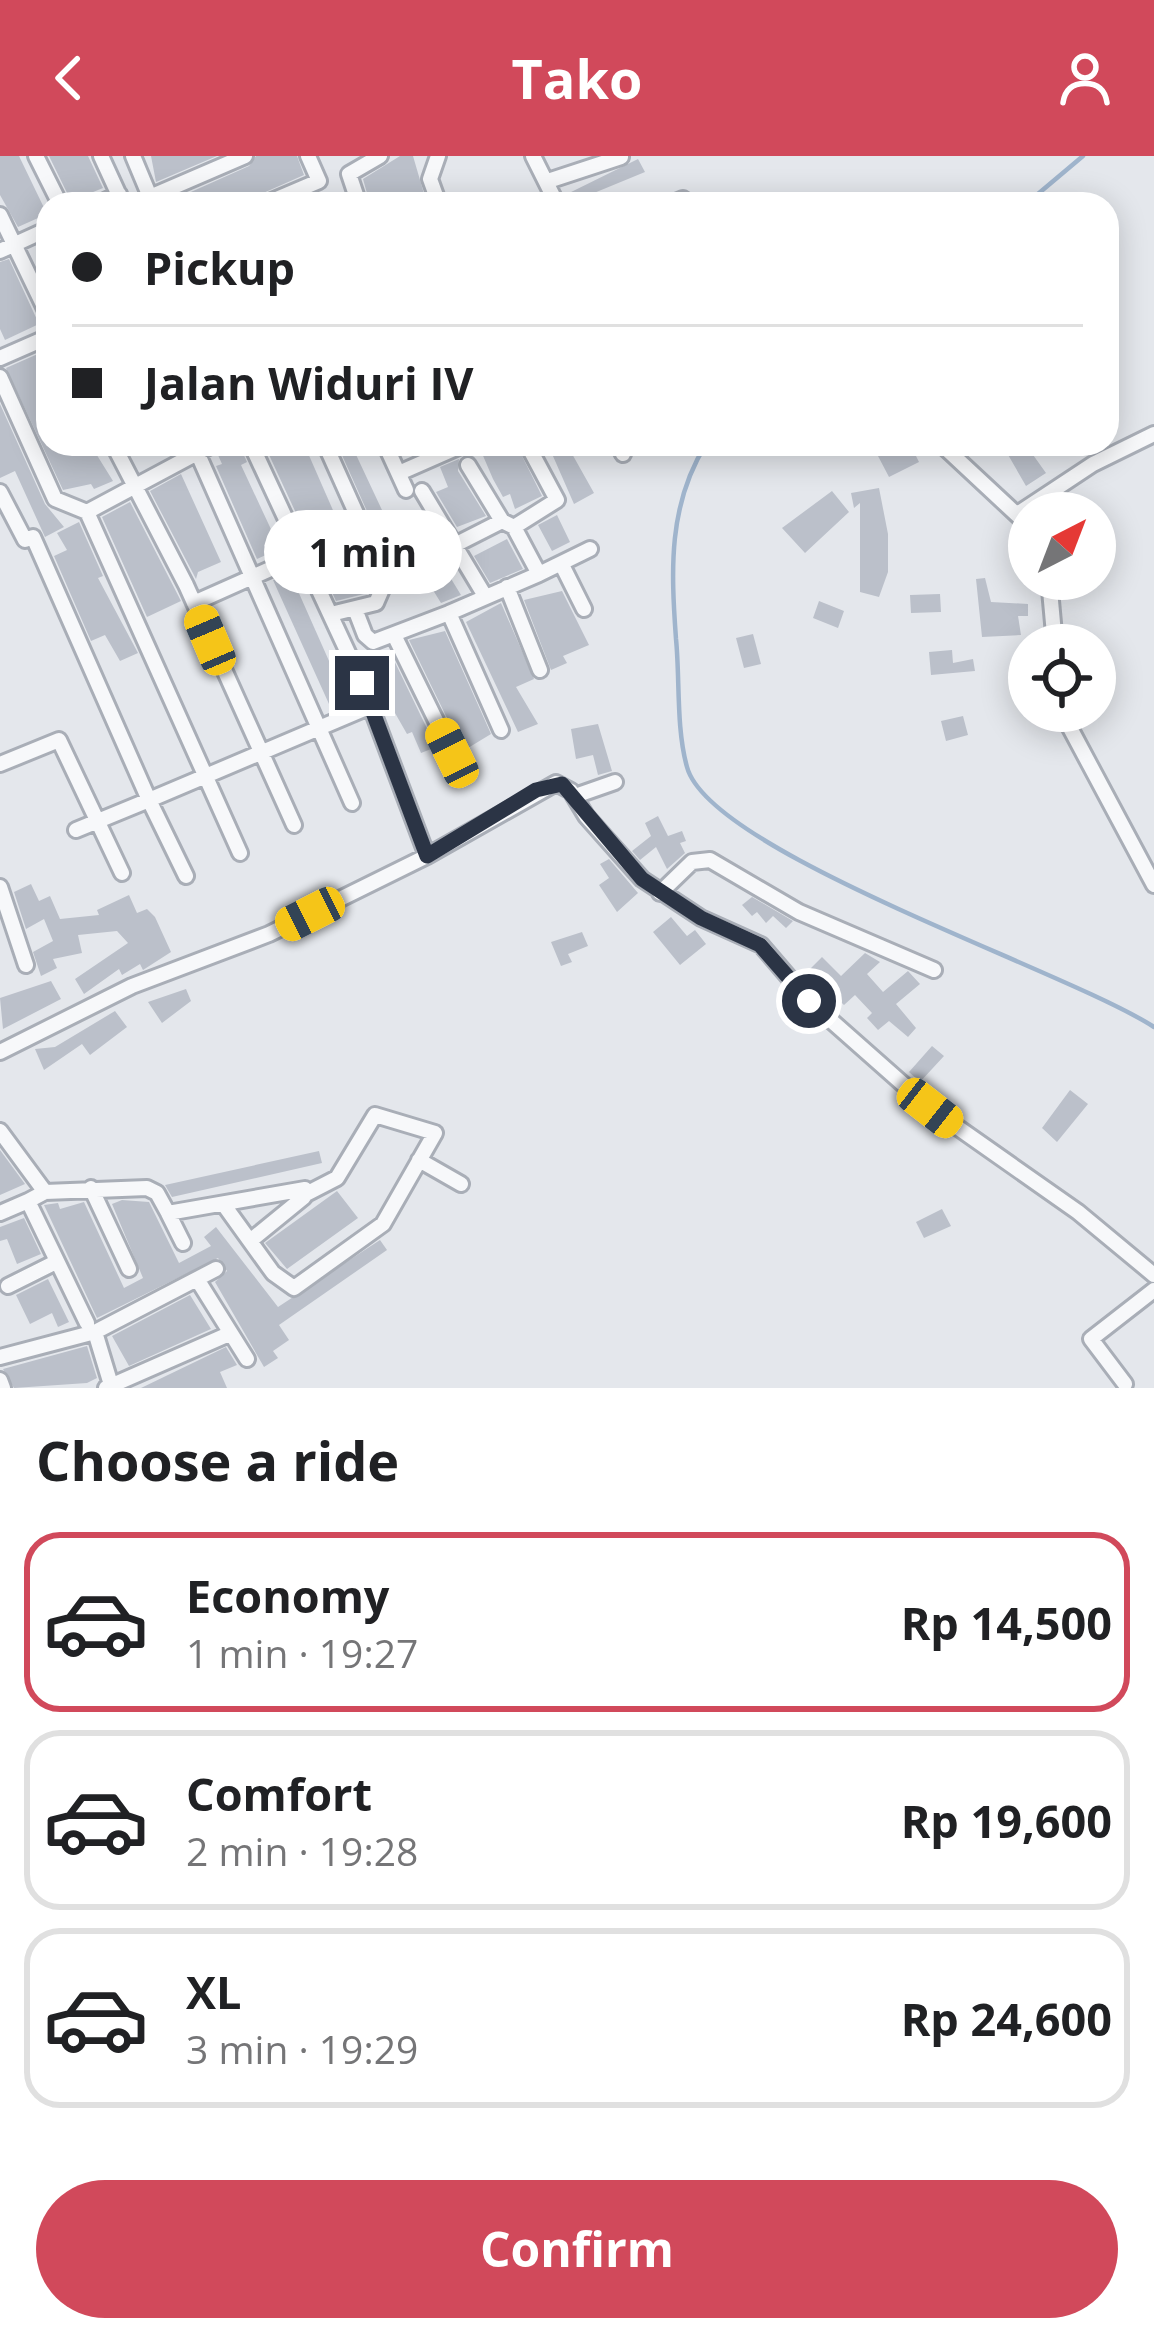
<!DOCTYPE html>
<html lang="en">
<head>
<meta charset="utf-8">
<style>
	body { margin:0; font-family:"Open Sans",sans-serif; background:#f6f6f6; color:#202124; height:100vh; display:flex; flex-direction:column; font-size:45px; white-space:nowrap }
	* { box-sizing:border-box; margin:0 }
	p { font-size:39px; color:#757577 }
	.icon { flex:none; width:66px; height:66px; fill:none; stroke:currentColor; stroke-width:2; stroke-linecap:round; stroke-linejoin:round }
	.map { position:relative; height:1232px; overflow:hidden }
	.drawer { display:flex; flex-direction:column; background:#fff; flex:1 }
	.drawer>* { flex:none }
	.banner { position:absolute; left:36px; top:36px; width:1083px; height:264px; border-radius:36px; box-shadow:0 6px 30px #0003; display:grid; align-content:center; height:264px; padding:0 36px; background:#fff }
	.needle { width:78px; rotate:42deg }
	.controls { position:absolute; left:1008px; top:336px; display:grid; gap:24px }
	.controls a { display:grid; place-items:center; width:108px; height:108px; border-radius:50%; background:#fff; box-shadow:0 6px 30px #0003; font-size:60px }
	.end { position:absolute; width:54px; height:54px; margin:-27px; border:15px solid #2b3445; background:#fff; box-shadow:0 0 0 6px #fff }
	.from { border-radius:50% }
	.bubble { position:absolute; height:84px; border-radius:42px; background:#fff; box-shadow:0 6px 30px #0003; font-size:39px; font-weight:700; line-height:84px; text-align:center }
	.car { position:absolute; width:36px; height:72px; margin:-36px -18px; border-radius:15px; box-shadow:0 0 9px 3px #0007; background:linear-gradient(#f5c518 24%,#345 0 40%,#f5c518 0 76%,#345 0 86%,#f5c518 0) }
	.banner b { display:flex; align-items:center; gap:42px; height:114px; font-size:45px }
	.banner b+b { border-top:3px solid #e0e0e0 }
	.banner i { width:30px; height:30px; background:#202124 }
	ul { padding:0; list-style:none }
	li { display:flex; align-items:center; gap:36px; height:180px; margin:0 24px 18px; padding:0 12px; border:6px solid #e0e0e0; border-radius:36px }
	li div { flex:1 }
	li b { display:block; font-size:45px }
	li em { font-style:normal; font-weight:700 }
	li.on { border-color:#d1495b }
	li>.icon { width:108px; height:108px; stroke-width:1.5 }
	h2 { padding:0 36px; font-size:54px; line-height:144px }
	.primary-button { display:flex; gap:24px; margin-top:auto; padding:24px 36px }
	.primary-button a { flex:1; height:138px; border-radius:72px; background:#d1495b; color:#fff; font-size:48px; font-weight:700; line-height:138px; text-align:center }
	header { display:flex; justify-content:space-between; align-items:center; height:156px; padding:0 36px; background:#d1495b; color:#fff; font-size:54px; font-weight:700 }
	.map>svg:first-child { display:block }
</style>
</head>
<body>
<header><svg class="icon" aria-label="back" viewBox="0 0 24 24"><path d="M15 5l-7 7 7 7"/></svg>Tako<svg class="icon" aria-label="person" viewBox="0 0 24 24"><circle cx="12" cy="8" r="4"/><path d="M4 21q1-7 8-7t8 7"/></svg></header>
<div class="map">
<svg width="1154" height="1232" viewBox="0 0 1154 1232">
	<rect width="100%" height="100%" fill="#e4e7ec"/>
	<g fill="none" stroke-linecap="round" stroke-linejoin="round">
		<path stroke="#9fb4cc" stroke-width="4.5" d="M1026,48L1083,0
			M706,288C668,349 671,414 676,483C680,523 676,572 687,611C710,697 1068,815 1154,871"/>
	</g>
	<path fill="#bbc0ca" d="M0,0H19L47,58L18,71L0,39Z
		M49,0H88L103,32L71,45Z
		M151,0H217L156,26Z
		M256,0H297L304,19L261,38L252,48H164L249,10Z
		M400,0H413L427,48H370L363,23Z
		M638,3L645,16L594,37L600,48L568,47L565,39Z
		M9,103L39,168L5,184L0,173V106Z
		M40,197L48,213V288H90L113,325L94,333L91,328L63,334L6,212Z
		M0,248L45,348L64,371L45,381L15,315L0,322Z
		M225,288L243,297L247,306L241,309L276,384L264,389L268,398L257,403L216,310L222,308L218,299Z
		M264,288H304L339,368L308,383Z
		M337,288H351L397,386L421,376L428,388L391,409Z
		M478,288H496L499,295L516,288L542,340L515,353L510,338L503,341L493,323Z
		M556,288H585L571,296L594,337L574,348L549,291Z
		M901,288H910L919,306L889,321L878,300Z
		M1026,289L1046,317L1026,330L1007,297Z
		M459,303L458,315L486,360L457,371L436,336L448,331L440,311Z
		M181,318L221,406L198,416L196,423L150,335Z
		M879,332L888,378V416L879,441L860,436V347L854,352L851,337Z
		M832,335L849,356L805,397L782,372Z
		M130,346L181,445L147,461L102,361Z
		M557,359L570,386L552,395L538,369Z
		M79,366L103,420L98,422L138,497L120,505L105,479L91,485L54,400L67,394L57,377Z
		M507,383L523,413L490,427L474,400Z
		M348,391L368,437L336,445L317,404Z
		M442,408L461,439L441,447L423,418Z
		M290,417L345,541L329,548L273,424Z
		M985,422L991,446L1028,448V460H1018L1021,479L982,481L976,423Z
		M562,435L589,489L563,500L567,507L551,514L524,444Z
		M940,438L941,456L911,457L910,439Z
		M819,445L844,455L838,472L813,462Z
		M501,447L534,523L516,531L538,568L518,576L466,466Z
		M445,475L491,578L463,595L409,484Z
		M753,478L761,508L744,512L736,482Z
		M389,494L436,591L421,597L412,576L407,578L395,557L372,501Z
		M952,494L953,507L973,503L975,515L931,519L929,496Z
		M963,560L968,579L946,585L941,565Z
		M598,568L612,615L598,619L593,599L576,603L571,573Z
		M658,660L668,680L682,675L686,685L680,687L685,697L667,713L656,691L640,704L632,695L651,680L645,667Z
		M609,703L638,737L617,756L599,729L609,722L600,708Z
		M31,728L39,745L50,740L60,763L99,759L97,754L129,739L137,757L147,753L155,761L171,796L143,814L140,808L122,819L119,813L84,838L75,823L128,787L117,775L78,779L82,797L53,803L57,812L41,820L33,796L53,785L44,763L26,773L14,736Z
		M752,741L793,765L786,772L773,760L766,767L757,756L752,760L742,749Z
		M671,761L687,780L695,774L706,788L680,809L653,776Z
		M582,776L588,790L568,798L572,806L561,810L551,786Z
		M865,797L880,806L867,818L883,836L908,815L920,828L896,848L916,872L908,881L889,865L878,874L867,862L872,857L855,839L844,849L808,815L822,801L841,820Z
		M51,825L61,843L3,873L0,842Z
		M186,833L191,845L162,867L148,846Z
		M115,855L127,871L90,899L82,888L44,914L35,893L55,891Z
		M932,890L944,900L920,926L909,916Z
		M1070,934L1088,948L1057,986L1042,972Z
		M0,994L25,1028L0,1039Z
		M319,995L322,1007L172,1041L165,1029Z
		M337,1035L358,1062L287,1113L265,1087Z
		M122,1044L149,1046L179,1107L211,1090L204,1081L216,1071L278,1151L380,1084L387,1094L279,1169L289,1184L273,1195L278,1202L264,1211L215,1126L227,1115L218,1102L97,1162L44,1049L58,1047L60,1053L84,1046L124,1132L143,1122L112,1048Z
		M942,1053L951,1070L924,1082L916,1066Z
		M24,1062L41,1098L17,1108L7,1083L0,1085V1071Z
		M48,1123L69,1166L58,1171L52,1157L30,1168L16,1139Z
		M190,1139L211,1173L129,1210L112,1180Z
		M87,1190L97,1222L87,1227L14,1232L3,1213Z
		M226,1191L237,1209L220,1216L227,1232H141Z"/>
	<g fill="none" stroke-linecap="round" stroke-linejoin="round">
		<defs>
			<path id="street" d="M36,0L60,48
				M101,0L123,48
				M133,0L153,48
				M438,0L430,23L439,48
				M533,0L557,48
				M548,25L621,1
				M150,41L245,0
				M99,48L119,38
				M265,48L319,25L308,0
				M359,48L349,18L380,0
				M671,48L683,43
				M0,59L48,159
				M0,95L48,73
				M0,202L48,181
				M0,221L55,343L87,356
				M113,288L186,429L294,669
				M251,288L362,527L427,700
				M325,288L386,424L376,447L331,458
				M385,288L406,334
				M618,288L623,298
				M941,288L1029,370
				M197,296L352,647
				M468,309L502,365L514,371L557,344L527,288
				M399,317L465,288
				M422,335L485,440
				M0,336L25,384L33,381L149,644L371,550
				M87,356L240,697
				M87,356L214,288
				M1019,357L1093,308L1154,278
				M514,371L539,418L590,393
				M562,409L584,453
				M1049,423L1055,489
				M386,424L502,365
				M507,431L540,514
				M194,447L362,372
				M355,453L365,479L373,486L449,457L501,574
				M449,457L539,418
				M394,479L452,597
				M1061,555L1154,729
				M0,608L59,584L122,717
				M575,640L615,626
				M76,674L149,644L186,720
				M0,731L26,809
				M660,737L692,706L710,704L799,756L934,814
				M0,896L132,830L269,778L427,700L556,627L571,635L586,660L642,723L701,762L761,789L809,845L930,952L1078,1056L1154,1119
				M0,975L45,1036L147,1032L157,1037L168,1057L305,1033L304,1041L250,1085
				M419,1004L461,1028
				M91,1032L129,1113
				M45,1036L28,1045L87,1167
				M224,1049L273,1117L294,1132L383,1068L435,977L375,959L337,1022L306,1038
				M0,1057L28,1045
				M168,1057L183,1087
				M197,1123L247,1203
				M8,1130L56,1106
				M95,1176L112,1232
				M0,1201L95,1176L216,1113
				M0,1224L3,1232
				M1125,1228L1091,1183L1154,1134
				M106,1232L229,1178"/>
		</defs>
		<use href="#street" stroke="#a9aeb7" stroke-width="20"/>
		<use href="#street" stroke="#f7f8fa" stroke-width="14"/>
	</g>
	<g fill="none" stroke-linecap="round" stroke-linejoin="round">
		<path stroke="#2b3445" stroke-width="15" d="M362,527L427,700L536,634L562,628L642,723L701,762L760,789L809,845"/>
	</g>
</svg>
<div class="controls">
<a><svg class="needle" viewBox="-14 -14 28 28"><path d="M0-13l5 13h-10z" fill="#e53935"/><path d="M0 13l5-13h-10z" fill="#757577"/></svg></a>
<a><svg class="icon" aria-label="locate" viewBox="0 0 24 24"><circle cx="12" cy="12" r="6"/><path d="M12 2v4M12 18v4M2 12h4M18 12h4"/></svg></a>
</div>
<i class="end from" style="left:809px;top:845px"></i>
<i class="end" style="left:362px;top:527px"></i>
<div class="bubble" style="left:264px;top:354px;width:198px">1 min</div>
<i class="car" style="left:210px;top:484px;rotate:337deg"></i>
<i class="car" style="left:452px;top:597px;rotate:334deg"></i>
<i class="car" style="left:310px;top:758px;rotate:243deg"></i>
<i class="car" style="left:930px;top:952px;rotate:128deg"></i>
<div class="banner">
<b><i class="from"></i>Pickup</b>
<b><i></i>Jalan Widuri IV</b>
</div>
</div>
<section class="drawer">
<h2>Choose a ride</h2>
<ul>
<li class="on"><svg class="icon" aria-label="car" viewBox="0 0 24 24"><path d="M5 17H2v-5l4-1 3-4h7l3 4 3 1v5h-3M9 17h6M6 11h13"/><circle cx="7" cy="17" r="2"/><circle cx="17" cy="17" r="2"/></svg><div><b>Economy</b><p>1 min · 19:27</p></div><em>Rp 14,500</em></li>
<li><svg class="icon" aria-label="car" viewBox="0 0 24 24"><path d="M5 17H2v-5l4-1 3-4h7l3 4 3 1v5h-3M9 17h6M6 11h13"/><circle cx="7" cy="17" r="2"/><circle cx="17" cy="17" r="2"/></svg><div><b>Comfort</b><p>2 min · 19:28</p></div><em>Rp 19,600</em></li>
<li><svg class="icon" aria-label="car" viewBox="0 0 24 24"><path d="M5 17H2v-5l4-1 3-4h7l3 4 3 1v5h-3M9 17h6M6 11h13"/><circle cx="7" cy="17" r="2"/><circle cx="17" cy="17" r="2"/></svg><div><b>XL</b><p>3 min · 19:29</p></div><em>Rp 24,600</em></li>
</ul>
<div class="primary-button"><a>Confirm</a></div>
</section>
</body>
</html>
